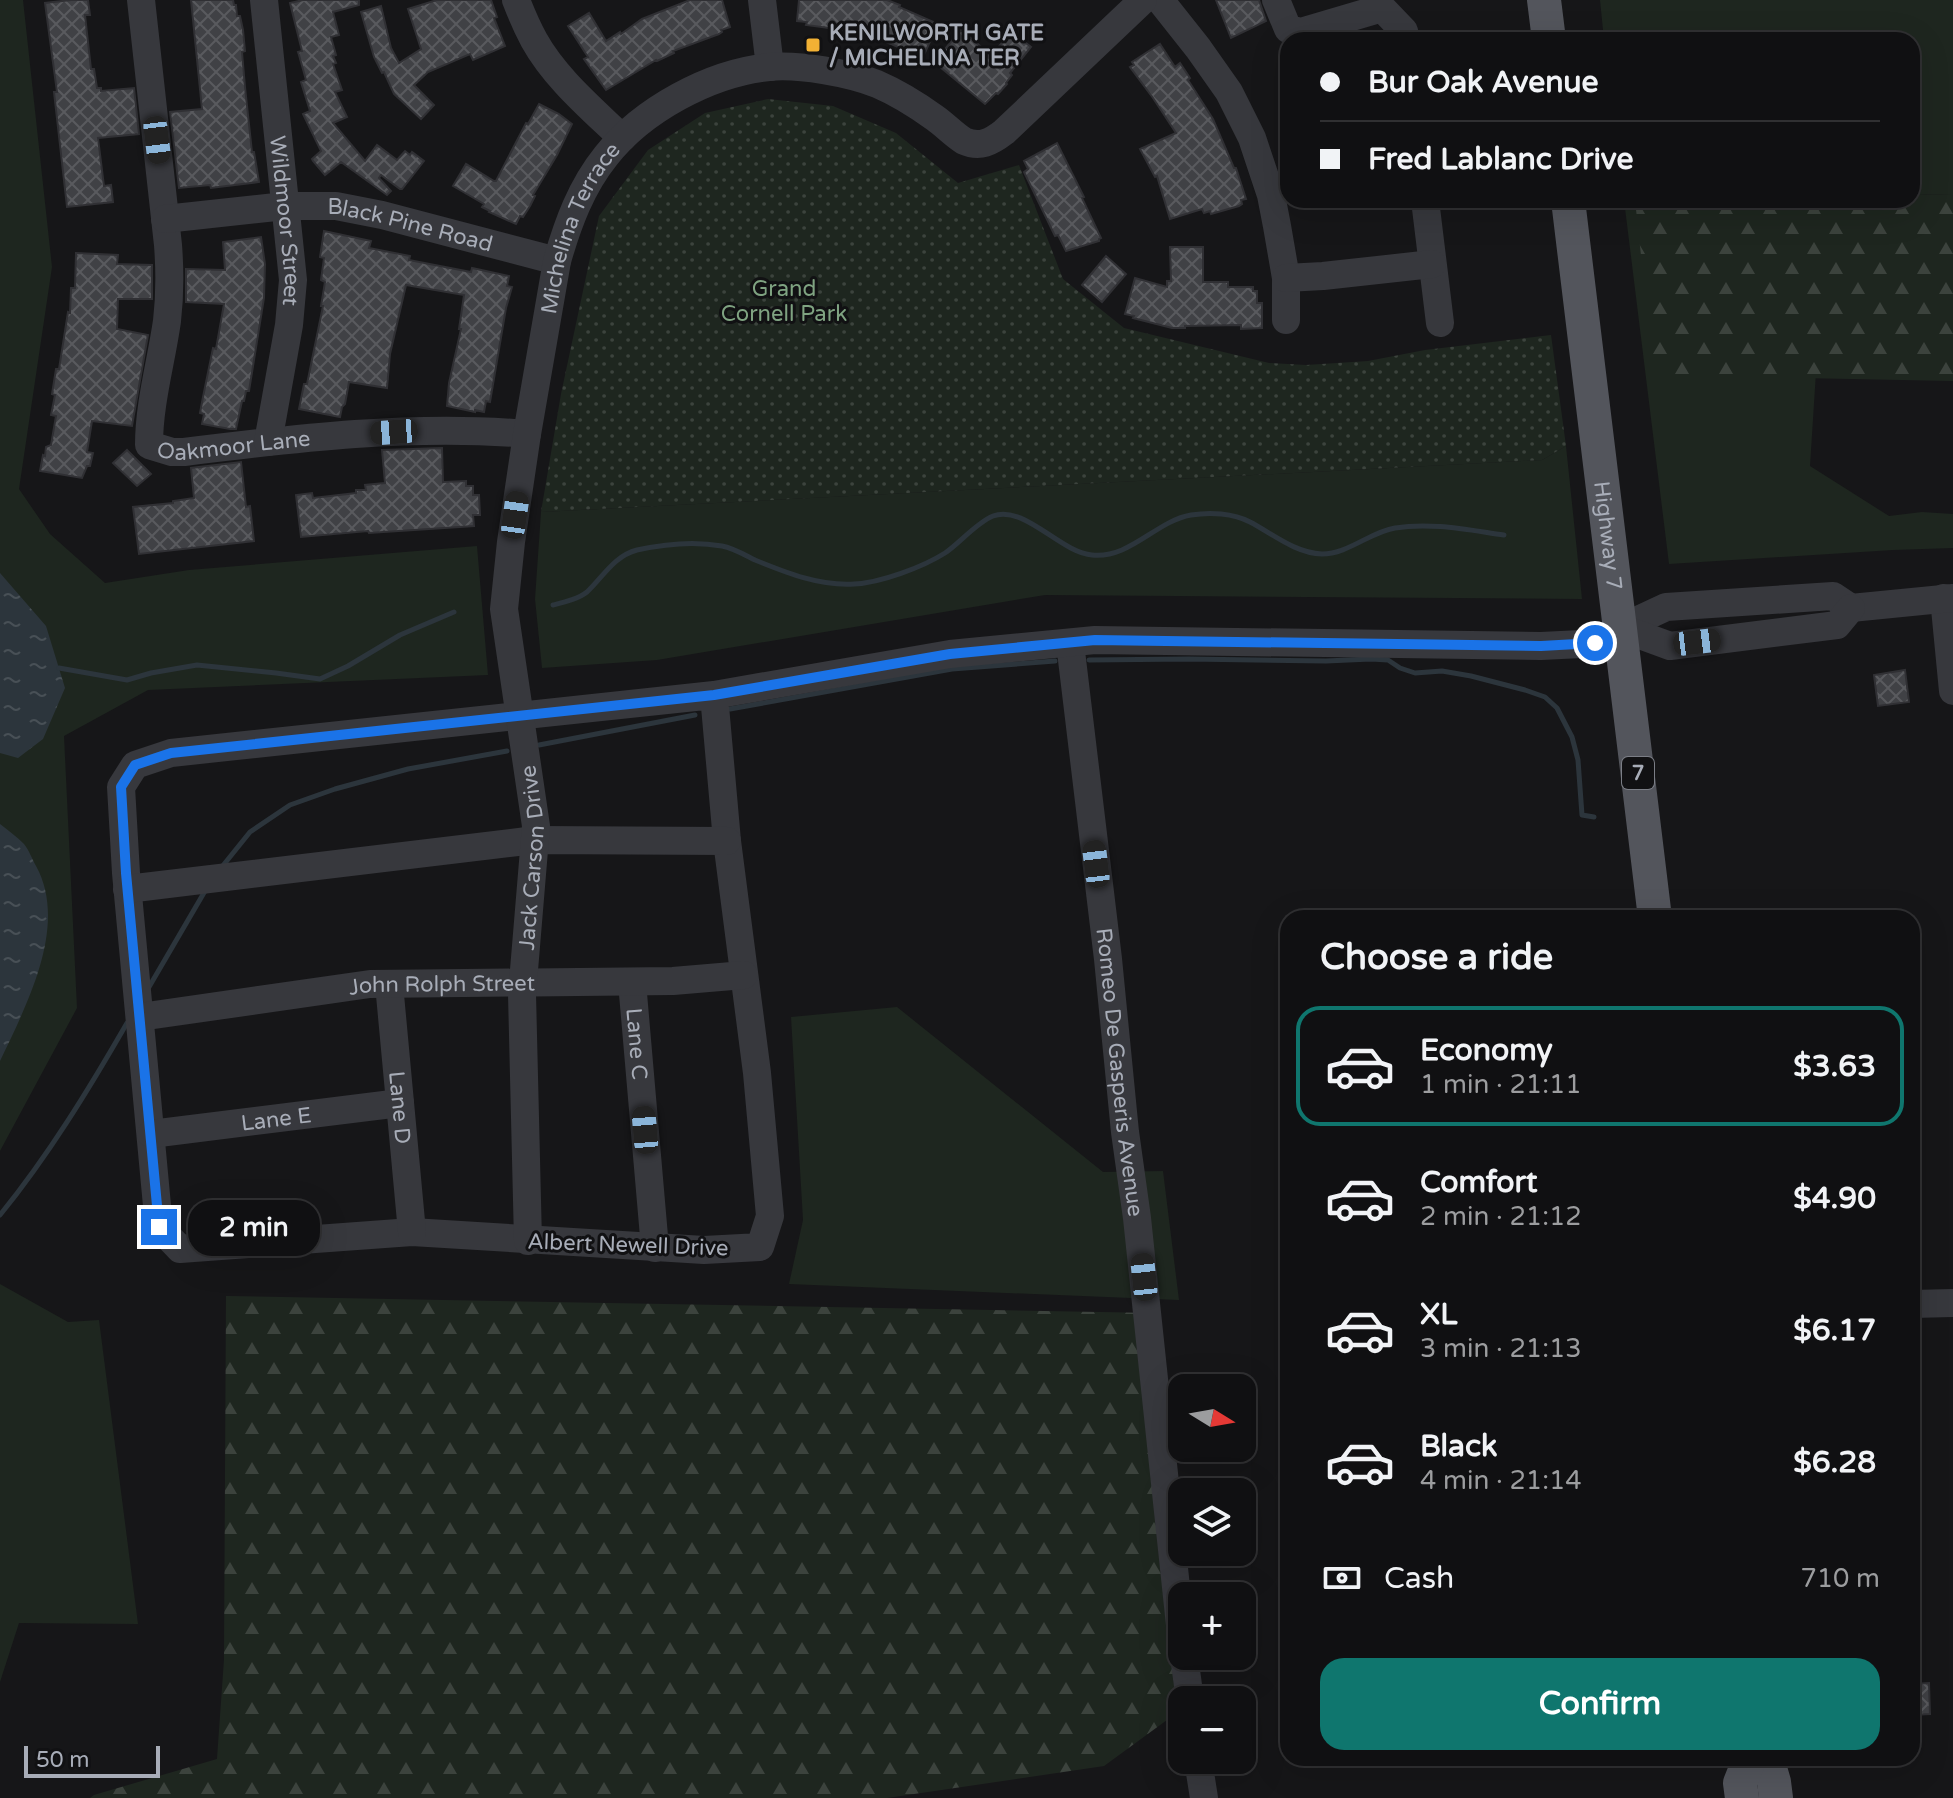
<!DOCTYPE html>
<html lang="en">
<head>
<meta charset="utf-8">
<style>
	body { margin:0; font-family:"Varela Round",sans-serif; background:#1e1e20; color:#f1f3f6; height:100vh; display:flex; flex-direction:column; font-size:30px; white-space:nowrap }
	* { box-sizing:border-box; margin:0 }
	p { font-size:26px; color:#9c9d9f }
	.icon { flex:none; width:44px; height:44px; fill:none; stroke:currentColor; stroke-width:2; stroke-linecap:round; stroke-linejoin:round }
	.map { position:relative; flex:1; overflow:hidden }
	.drawer { position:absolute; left:1280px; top:910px; width:640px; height:856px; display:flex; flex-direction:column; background:#101012; border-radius:24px; box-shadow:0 8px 32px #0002,0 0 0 2px #303032 }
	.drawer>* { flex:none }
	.guide { position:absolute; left:1280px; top:32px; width:640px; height:176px; border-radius:24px; box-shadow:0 8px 32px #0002,0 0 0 2px #303032; display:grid; align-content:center; height:176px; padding:0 40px; background:#101012 }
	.needle { width:52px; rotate:101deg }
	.controls { position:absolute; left:1168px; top:1374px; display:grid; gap:16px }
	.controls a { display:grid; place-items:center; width:88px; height:88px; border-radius:16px; background:#101012; box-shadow:0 8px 32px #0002,0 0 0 2px #303032; font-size:40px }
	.scale { position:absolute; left:24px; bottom:20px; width:136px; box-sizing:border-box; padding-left:8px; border:4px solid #a8adb8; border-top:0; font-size:22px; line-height:28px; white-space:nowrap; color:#a8adb8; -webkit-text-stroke:6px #111113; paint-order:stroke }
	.end { position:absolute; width:36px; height:36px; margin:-18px; border:10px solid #1a73e8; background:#fff; box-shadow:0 0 0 4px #fff }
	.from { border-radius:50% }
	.bubble { position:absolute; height:56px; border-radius:24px; background:#101012; box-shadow:0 8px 32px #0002,0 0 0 2px #303032; font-size:26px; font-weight:700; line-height:56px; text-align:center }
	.car { position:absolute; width:24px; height:48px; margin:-24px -12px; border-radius:10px; box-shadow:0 0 6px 2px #0007; background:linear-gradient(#222 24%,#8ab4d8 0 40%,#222 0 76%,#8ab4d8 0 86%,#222 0) }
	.guide b { display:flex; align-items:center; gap:28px; height:76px; font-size:30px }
	.guide b+b { border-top:2px solid #303032 }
	.guide i { width:20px; height:20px; background:#f1f3f6 }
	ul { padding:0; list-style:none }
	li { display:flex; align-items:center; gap:24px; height:120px; margin:0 16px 12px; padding:0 24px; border:4px solid transparent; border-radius:24px }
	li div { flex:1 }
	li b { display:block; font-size:30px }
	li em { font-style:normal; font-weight:700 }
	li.on { border-color:#0f766e }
	li>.icon { width:72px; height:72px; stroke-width:1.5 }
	h2 { padding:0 40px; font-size:36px; line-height:96px }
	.pay { display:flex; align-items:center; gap:20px; height:88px; padding:0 40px; font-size:30px }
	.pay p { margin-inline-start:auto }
	.action { display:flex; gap:16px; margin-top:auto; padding:16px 40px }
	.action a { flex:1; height:92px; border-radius:24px; background:#0f766e; color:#fff; font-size:32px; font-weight:700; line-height:92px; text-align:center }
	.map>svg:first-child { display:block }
</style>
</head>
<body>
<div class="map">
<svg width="1953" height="1798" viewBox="0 0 1953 1798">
	<defs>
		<pattern id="forest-firs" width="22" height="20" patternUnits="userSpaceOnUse" patternTransform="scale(2)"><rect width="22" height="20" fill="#1e261f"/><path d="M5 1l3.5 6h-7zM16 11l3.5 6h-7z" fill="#3c433d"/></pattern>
		<pattern id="park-dots" width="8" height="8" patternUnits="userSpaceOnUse" patternTransform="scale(2)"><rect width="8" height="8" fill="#1e261f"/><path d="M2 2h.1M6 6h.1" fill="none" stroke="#3c433d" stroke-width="1.8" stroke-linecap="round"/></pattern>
		<pattern id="water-ripples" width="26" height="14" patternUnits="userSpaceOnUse" patternTransform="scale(2)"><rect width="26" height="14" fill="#2c353c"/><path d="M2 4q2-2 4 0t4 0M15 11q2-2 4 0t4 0" fill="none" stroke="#485056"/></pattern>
		<pattern id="building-cross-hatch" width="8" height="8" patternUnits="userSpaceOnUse" patternTransform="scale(2)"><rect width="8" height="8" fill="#404145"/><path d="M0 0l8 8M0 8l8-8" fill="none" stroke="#595a5e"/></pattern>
	</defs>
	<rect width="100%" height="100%" fill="#161618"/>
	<path fill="#1e261f" d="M0,0H23L52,267L19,489L50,534L105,583L189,570L477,546L488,675L148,690L64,736L77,1008L0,1151Z
		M1600,0H1953V194L1912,195V40H1604Z
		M1624,200H1827L1810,466L1889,516L1922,512L1953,514V548L1893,550L1669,564Z
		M1566,446L1582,599L1045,595L657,660L542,668L535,599L541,512L1542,460Z
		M897,1007L1103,1172L1163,1171L1179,1300L789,1284L803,1220L791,1017Z
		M0,1284L68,1322L99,1320L138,1624L19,1623L0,1682Z"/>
	<path fill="url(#forest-firs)" d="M1953,194V381L1654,375L1635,200H1912V195Z
		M226,1296L1155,1313L1182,1709L1104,1766L887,1798H90L94,1795L217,1759L224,1660Z"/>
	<path fill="url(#park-dots)" d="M768,99L833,106L896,133L958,183L1019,165L1063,279L1124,328L1269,363L1306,365L1368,361L1425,350L1551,335L1566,446L1542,460L541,512L561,394L599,216L648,150L705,113Z"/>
	<path fill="url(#water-ripples)" d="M0,573L46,626L65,688L43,739L18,758L0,753Z
		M0,824C8,830 17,837 24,844C29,850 32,859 36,866C69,926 26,1006 0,1061Z"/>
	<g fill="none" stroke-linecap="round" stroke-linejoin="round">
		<path stroke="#2c353c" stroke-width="5" d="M553,605C565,602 578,599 587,592C603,577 614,556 637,550C664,544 695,541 722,546C733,548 745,555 755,560C787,573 819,586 854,584C880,583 923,567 945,553C960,543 976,523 993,516C1024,504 1061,553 1092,555C1130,559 1156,521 1191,515C1210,512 1233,513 1250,522C1273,534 1295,553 1322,554C1348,554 1370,532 1395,528C1431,522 1468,530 1504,535
			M1089,660L1189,659L1326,661L1371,659L1388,660L1400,668L1415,673L1442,671L1471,676L1525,690L1545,697L1557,708L1572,737L1578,760L1582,815L1594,817
			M59,668L127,680L151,673L197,665L276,673L320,679L348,666L400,635L454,612
			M730,709L952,669L1055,661
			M539,745L695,715
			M221,868L250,832L290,805L335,789L408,769L507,751
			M149,987L205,891
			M0,1215C48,1156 89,1089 127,1023"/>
	</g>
	<path fill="url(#building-cross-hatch)" stroke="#303034" stroke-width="2" d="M71,0H88L90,15H85L91,69H94L97,88H101V91L134,88L139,134L98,138L104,186L111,185L113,202L67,207L54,92H57L45,3Z
		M191,0H233L234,5H236L237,16H240L243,30L245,51L242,52L245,87L252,152H254L259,182L211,188L210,185L179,188L170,112L202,109Z
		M303,0H359V5L333,12L339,35L331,37L336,55L333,56L336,63L333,64L342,90L335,92L347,117L333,123L365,161L377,145L397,160L405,151L410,155L412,152L424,161L402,189H400L381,175L379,178L391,191L387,195L341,162L325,175L313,161L312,159L321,151L303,114L310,111L301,82L306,80L299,55L298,52L302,51L290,3Z
		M437,0H491L497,17L494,18L505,46L473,60L470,54L428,72L414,85L434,105L421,119L394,94L384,72L382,73L374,57L361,12L381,6L391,48L399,63L421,49L408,9Z
		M690,0H722L730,27L721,30L722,32L719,34L673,51L674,53L657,61L656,60L606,90L584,59L588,57L568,26L589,13L606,41L620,32L621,34L642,19Z
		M799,0H887L900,5L899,7L938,24L923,57L876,38L875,39L863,34L844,30L806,25L807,22L797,21Z
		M1216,0H1259L1266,21L1231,38Z
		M961,30L991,55L1012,32L1031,47L1010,73L1012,75L1006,83L1007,84L998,94L996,93L985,104L934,62Z
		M1160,44L1175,67L1180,63L1190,78L1188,80L1213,119L1234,168H1236L1246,199L1241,200L1242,204L1239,206L1211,214L1210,211L1204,213L1202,209L1170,219L1157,176L1155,177L1140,149L1176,133L1153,98L1130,67L1134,65L1132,62Z
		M539,104L559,114L572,124L557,155L533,195L535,196L530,206L523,217L520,216L516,224L489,212L490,211L482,207L484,204L453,186L466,164L494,181H496L526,123L528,124Z
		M1057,143L1084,197L1082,198L1101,238L1099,239V241L1066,251L1058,235L1055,236L1024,172L1028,169L1024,161Z
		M324,231L371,241L369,248L410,256L409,260L471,272L472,268L509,276L507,286L512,287L506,308L490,402L486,401L484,412L475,410V412L447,406L449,383L461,329H459L464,295L406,285L390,354L387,388L349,382L345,404L342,407L340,417L299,409L304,384H307L323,306H321L325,282L321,280L324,258L320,257Z
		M261,237L265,264L264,298L249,391H246L244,401H242L236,429H230L202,424L204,414L200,413L203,397L213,348L216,349L224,304L186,302V269L225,270L223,242Z
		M1170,247H1203V282H1228V287H1253V291H1257V303H1262V328L1241,329V325L1185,326V328H1172L1133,318L1134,316L1125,314L1135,278L1167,287V281H1171Z
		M76,253L118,255L117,264L152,265V299H118L117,329L148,335L132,426L92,421L87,452L93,453L90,466H87L82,478L40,471L43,455L45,456L46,447L51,445L56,416L51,415L55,395L52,394L56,369H59L68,312L70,313L71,288H75Z
		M1106,256L1126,274L1102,302L1082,285Z
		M442,448L443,482L466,481V486H473V495H479L480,515H473L474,526L369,533L368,531L301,537L296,495L312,493L313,498L356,493V490H366L365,485L385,483L382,450Z
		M127,450L151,474L137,486L113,463Z
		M241,462L246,507L250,506L254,541L139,554L133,507L173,503V501L194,498L191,468Z
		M1905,670L1909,702L1878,706L1874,675Z
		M1929,1683L1930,1714L1912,1715V1684Z"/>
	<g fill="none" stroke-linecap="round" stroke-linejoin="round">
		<g stroke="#37383d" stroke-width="28">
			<path id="s1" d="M141,0L168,245C170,271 170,295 167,321C161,363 149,403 149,445L172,452H184C296,438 414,424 527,434"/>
			<path id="s2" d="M264,0L293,280L289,325L268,442"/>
			<path d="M516,0C521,13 527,27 534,40C555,78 591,108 622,138"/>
			<path d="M762,0L770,67"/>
			<path d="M1160,0L1198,48L1229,92L1252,138L1271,195L1277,226L1286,278V320"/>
			<path d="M1276,0L1288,29L1301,32L1382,8L1404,31L1406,40"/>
			<path d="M1425,200L1440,323"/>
			<path id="s3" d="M165,219L285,206H336L382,215L557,261"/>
			<path d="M1286,278L1323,276L1432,264"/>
			<path d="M1944,598L1953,691"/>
			<path d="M1621,628L1666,607L1833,596L1851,608L1953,598"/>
			<path d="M1621,628L1670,646L1837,625L1851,608"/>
			<path id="s4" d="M1070,643L1108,959L1125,1132L1137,1218L1182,1644"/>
			<path d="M714,695L727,841L757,1073L770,1216L760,1247L704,1250L412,1232L180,1249L159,1227L126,873L121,787L135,765L171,753L714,695L950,654L1095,640L1541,646L1622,642"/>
			<path d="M127,889L535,840L727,841"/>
			<path id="s5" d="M632,982L655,1248"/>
			<path id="s6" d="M389,984L412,1232"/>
			<path id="s7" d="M140,1017L370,984L673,981L744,975"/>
			<path id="s8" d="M151,1134L400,1103"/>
			<path id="s9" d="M528,1241L522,994L536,826L504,609L511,542L527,434L557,261C568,223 581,187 606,156C642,110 710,73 769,67C799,64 849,73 877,84C898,93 917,105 935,118C945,125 953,134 964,141C980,148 991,142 1004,132L1143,0"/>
			<path d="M1912,1304L1953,1303"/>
			<path d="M1184,1656L1190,1700"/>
			<path d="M1198,1760L1204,1798"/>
		</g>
		<g stroke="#53555c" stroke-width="34">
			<path d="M1544,0L1549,40"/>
			<path id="s10" d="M1568,200L1655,918"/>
			<path d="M1767,1758L1774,1782L1776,1798"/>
			<path d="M1742,1798L1740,1783L1750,1758"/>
		</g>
	</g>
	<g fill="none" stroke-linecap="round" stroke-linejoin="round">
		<path stroke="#1a73e8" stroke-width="10" d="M159,1227L126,873L121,787L135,765L171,753L714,695L950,654L1095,640L1541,646L1595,643"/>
	</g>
	<rect fill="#f2b134" stroke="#111113" stroke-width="3" x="805" y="37" width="16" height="16" rx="4"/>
	<g text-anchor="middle" stroke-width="6" stroke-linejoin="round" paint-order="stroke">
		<rect fill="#111113" stroke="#7b7e86" stroke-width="2" x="1622" y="757" width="32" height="32" rx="6"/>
		<g font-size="20" font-weight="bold" fill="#a8adb8">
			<text x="1638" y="780">7</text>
		</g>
		<g font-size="22" font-weight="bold" fill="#a8adb8" stroke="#111113" text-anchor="start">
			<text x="829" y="40">KENILWORTH GATE<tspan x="829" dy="25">/ MICHELINA TER</tspan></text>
		</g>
		<g font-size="22" fill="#a8adb8" stroke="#111113">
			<text dy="8" stroke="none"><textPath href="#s2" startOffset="222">Wildmoor Street</textPath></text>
			<text dy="8" stroke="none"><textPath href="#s3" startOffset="248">Black Pine Road</textPath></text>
			<text dy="8" stroke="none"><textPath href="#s9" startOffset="1026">Michelina Terrace</textPath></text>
			<text dy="8" stroke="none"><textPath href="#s1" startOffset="534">Oakmoor Lane</textPath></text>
			<text dy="8" stroke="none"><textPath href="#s10" startOffset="338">Highway 7</textPath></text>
			<text dy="8" stroke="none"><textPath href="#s9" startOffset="384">Jack Carson Drive</textPath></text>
			<text dy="8" stroke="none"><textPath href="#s7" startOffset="304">John Rolph Street</textPath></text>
			<text dy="8" stroke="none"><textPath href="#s5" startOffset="62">Lane C</textPath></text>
			<text dy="8" stroke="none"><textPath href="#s4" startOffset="432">Romeo De Gasperis Avenue</textPath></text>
			<text dy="8" stroke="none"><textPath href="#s6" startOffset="124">Lane D</textPath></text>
			<text dy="8" stroke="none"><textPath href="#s8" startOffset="126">Lane E</textPath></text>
			<text transform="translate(628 1244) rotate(2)" y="8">Albert Newell Drive</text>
		</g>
		<g font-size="22" fill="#7fa381" stroke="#111113">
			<text x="784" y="296">Grand<tspan x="784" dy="25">Cornell Park</tspan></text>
		</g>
	</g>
</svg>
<div class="controls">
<a><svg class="needle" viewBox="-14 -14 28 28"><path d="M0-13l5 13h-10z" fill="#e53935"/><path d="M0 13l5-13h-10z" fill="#9c9d9f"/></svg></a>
<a><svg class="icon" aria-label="layers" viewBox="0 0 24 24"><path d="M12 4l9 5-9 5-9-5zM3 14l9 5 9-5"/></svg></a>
<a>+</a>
<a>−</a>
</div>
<div class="scale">50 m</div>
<i class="end from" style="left:1595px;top:643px"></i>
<i class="end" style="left:159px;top:1227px"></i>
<div class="bubble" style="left:188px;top:1200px;width:132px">2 min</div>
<i class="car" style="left:157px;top:140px;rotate:173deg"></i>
<i class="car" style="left:394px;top:432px;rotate:266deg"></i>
<i class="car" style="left:515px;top:515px;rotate:8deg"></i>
<i class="car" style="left:1697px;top:642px;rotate:83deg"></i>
<i class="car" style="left:1096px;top:864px;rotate:353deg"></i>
<i class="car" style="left:645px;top:1130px;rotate:355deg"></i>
<i class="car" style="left:1144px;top:1277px;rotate:354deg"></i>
<div class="guide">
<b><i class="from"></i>Bur Oak Avenue</b>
<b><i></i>Fred Lablanc Drive</b>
</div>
<section class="drawer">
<h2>Choose a ride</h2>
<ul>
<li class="on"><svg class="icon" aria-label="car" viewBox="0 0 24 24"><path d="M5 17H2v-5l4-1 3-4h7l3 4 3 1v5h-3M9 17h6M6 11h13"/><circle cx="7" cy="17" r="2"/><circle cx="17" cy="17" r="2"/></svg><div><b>Economy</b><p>1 min · 21:11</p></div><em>$3.63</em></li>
<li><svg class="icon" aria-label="car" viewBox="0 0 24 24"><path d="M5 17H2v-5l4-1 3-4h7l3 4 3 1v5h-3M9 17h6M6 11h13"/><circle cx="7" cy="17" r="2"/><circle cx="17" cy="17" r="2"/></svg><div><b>Comfort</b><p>2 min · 21:12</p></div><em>$4.90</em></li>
<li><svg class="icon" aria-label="car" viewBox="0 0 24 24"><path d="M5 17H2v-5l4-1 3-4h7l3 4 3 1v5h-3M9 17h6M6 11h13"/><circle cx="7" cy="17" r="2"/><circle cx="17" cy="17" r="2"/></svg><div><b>XL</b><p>3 min · 21:13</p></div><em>$6.17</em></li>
<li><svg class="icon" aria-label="car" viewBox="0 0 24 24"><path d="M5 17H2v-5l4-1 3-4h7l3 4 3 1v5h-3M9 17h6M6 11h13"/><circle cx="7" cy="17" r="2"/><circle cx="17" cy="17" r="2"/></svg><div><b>Black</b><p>4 min · 21:14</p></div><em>$6.28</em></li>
</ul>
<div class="pay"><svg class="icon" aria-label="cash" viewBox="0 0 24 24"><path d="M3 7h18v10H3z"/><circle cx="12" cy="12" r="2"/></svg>Cash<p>710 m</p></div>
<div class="action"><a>Confirm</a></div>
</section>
</div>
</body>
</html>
